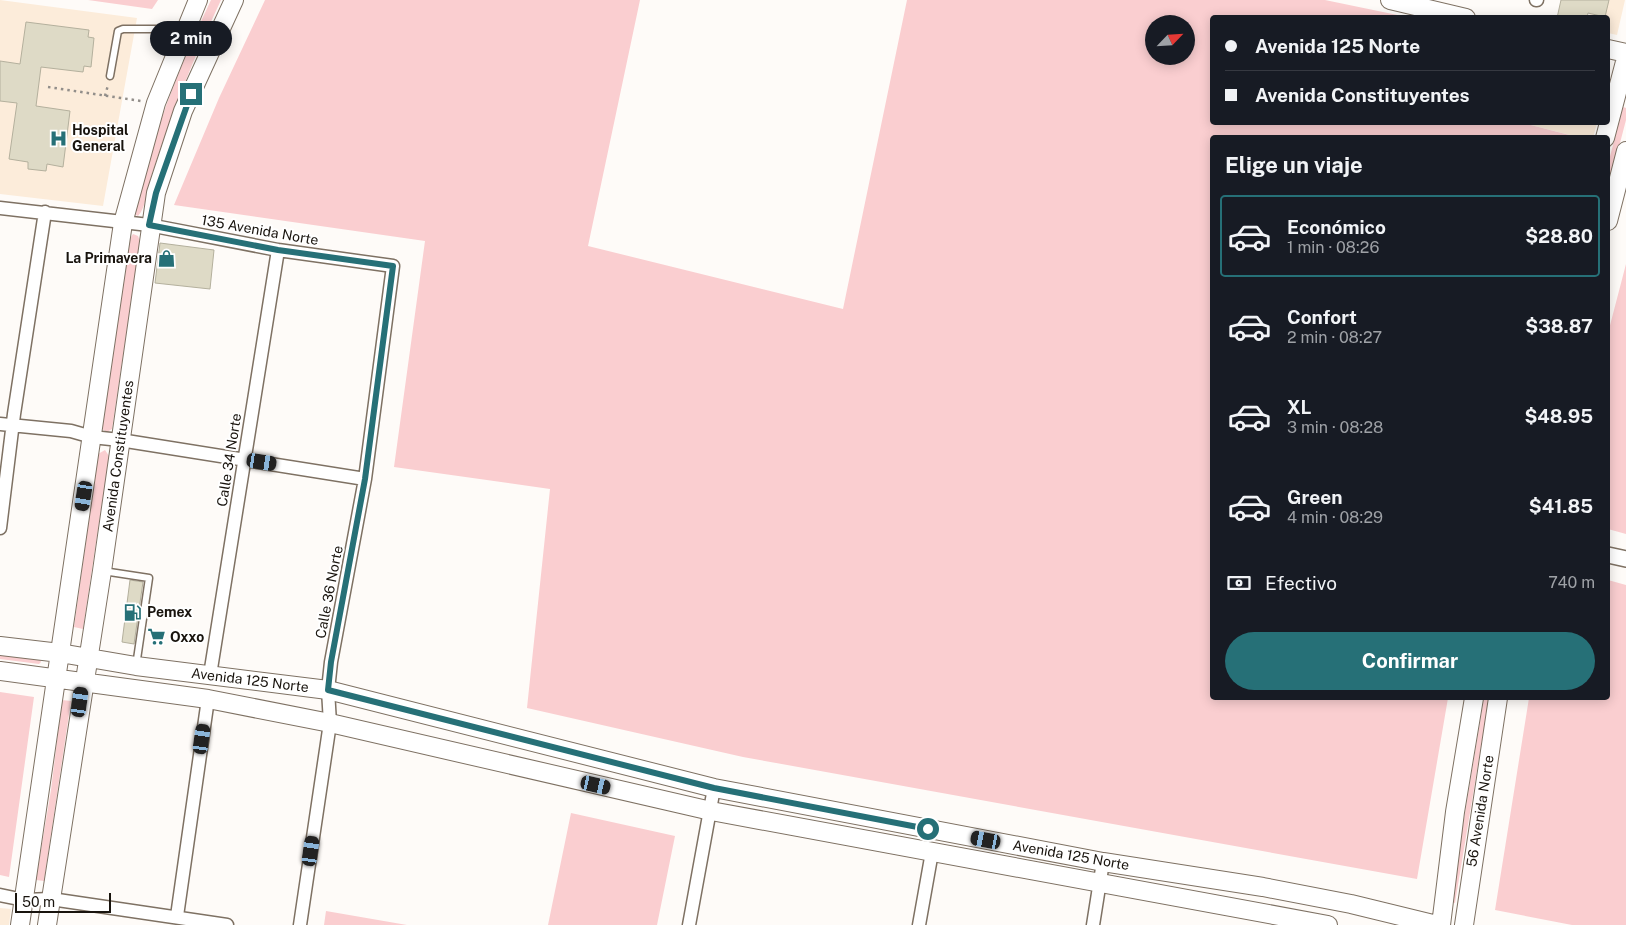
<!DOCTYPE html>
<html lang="es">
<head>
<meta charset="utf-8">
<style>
	body { margin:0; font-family:"Public Sans",sans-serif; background:#20242c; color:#f1f3f6; height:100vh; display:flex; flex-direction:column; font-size:19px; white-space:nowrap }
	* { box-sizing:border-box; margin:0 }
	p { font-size:16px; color:#9ea1a6 }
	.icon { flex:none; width:28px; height:28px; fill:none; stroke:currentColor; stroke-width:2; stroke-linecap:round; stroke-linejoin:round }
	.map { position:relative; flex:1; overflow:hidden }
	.sheet { position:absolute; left:1210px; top:135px; width:400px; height:565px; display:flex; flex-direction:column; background:#171b24; border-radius:5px; box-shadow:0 2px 12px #0003 }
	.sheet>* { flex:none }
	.guide { position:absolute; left:1210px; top:15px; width:400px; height:110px; border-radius:5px; box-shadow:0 2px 12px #0003; display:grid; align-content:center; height:110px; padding:0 15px; background:#171b24 }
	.needle { width:32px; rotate:65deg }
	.fabs { position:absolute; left:1145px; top:15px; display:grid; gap:10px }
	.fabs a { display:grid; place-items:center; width:50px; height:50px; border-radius:50%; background:#171b24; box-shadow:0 2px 12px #0003; font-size:25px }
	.scale { position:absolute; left:15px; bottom:12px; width:96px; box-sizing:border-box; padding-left:5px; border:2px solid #19140e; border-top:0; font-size:14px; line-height:18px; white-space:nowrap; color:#19140e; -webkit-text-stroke:4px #fff; paint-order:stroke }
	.end { position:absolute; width:22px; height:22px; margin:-11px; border:6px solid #267077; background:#fff; box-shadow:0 0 0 2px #fff }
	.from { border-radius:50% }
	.bubble { position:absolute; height:35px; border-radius:18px; background:#171b24; box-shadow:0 2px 12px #0003; font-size:16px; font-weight:700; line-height:35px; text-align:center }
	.car { position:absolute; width:15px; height:30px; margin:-15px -8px; border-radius:6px; box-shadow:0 0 4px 1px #0007; background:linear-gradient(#222 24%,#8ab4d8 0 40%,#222 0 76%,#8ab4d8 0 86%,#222 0) }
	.guide b { display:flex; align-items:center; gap:18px; height:48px; font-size:19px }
	.guide b+b { border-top:1px solid #363941 }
	.guide i { width:12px; height:12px; background:#f1f3f6 }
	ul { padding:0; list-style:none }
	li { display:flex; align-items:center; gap:15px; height:82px; margin:0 10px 8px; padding:0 5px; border:2px solid transparent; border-radius:5px }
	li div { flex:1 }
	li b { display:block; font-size:19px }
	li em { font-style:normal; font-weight:700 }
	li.on { border-color:#267077 }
	li>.icon { width:45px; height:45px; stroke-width:1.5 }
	h2 { padding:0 15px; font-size:22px; line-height:60px }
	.pay { display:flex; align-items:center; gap:12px; height:55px; padding:0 15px; font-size:19px }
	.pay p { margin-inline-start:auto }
	.primary-button { display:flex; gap:10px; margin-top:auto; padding:10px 15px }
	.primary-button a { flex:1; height:58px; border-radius:30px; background:#267077; color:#fff; font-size:20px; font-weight:700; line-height:58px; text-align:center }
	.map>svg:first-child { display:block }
</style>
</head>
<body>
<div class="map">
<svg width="1626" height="925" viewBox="0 0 1626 925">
	<rect width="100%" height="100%" fill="#fefbf8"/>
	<path fill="#fcecda" d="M0,0L137,18L103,206L0,194Z
		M1592,0H1625L1617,35L1608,33V18H1589Z
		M1519,122L1597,123L1593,138L1578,137Z
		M0,908L11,909L9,925H0Z"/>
	<path fill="#faced0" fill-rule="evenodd" d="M88,0H158L152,9Z
		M211,0H221C194,57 171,114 152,174C148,186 146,208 138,216L134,214C151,140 178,68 211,0Z
		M265,0H640L588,246L843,309L907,0H1325L1407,17L1212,18V122H1519L1577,137L1212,138V698H1448L1417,879L743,757L527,708L550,489L394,467L425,241L174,205L219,98ZM1154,24H1186V56H1154Z
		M1623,107L1626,108V120L1608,189V164Z
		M133,234L138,236L140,241L112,429L107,432L102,429L129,240Z
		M1626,264V534L1608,529V333Z
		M105,450L109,456L83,629L74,627L98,454Z
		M1608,580L1626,585V925H1572L1495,910L1529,698H1608Z
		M0,654L40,659L41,662L39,664L0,659Z
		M0,692L34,697L9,877L0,875Z
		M1484,698H1489L1455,903L1451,902L1452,892Z
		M62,700L71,701L44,881L36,880L51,790Z
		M571,813L675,836L657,925H548Z
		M326,911L407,925H324Z"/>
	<path fill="#dedac6" stroke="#b4b09d" d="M1561,0H1609L1605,17L1588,13L1587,18H1557Z
		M26,22L89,30L88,37L94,38L91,67L84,66L83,72L41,67L36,106L70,111L63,167L47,164L46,171L28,169V162L9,159L17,103L0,101V61L20,64Z
		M160,243L214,250L210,289L155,283Z
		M130,580L143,582L134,644L122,642Z"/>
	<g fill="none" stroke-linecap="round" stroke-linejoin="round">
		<defs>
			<path id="service" d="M110,76L118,31L123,29H183
				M103,571L149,578L136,666"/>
			<path id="minor" d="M1536,0H1537
				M0,208L149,225L278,250L393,266L365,479L331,662L328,690L330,723L300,925
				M0,424L71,431L92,437L120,440L365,479
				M0,528L14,414L45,212
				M210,675L278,250
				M0,895L24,900L51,899L227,925
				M177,916L208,699
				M689,925L714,788
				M919,925L932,852
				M1093,925L1103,862"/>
			<path id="tertiary" d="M1608,555L1626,559"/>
			<path id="secondary" d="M1390,0L1466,18
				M1608,49L1626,53
				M1605,138L1626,58
				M1608,221L1626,151
				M0,646L60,653L136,666L328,690L714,788L1103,862L1263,887L1351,904L1437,925
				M0,671L208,699L330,723L711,811L1328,925
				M20,925L123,223L156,103L198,0
				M47,925L102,571L156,193L183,111L234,0
				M1441,925L1455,812L1474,698
				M1464,925L1498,698"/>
		</defs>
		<use href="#service" stroke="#7e7163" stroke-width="9"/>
		<use href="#minor" stroke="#7e7163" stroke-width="15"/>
		<use href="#tertiary" stroke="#7e7163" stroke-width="18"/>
		<use href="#secondary" stroke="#7e7163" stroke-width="20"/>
		<path stroke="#928e8a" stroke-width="2.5" stroke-dasharray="2.5 4" stroke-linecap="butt" d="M48,87L141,101
			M105,96L108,85"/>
		<use href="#service" stroke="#fff" stroke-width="6"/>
		<use href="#minor" stroke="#fff" stroke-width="12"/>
		<use href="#tertiary" stroke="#fff" stroke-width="15"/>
		<use href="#secondary" stroke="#fff" stroke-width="18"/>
	</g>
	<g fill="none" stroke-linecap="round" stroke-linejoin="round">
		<path stroke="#267077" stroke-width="6" d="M191,94L156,193L149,225L278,250L393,266L365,479L331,662L328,690L714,788L928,829"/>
	</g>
	<defs>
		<symbol id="hospital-bare" viewBox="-9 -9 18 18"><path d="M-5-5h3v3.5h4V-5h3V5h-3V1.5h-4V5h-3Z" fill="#267077" stroke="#fff" stroke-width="2.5" paint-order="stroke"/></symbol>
		<symbol id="shop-bare" viewBox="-9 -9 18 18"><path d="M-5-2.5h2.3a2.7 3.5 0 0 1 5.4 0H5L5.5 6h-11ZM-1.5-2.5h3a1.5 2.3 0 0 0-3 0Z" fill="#267077" stroke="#fff" stroke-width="2.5" paint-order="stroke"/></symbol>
		<symbol id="fuel-bare" viewBox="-9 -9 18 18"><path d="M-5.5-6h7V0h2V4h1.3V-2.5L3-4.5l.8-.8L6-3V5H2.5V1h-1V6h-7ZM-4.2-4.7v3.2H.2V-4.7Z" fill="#267077" stroke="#fff" stroke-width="2.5" paint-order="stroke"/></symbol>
		<symbol id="supermarket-bare" viewBox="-9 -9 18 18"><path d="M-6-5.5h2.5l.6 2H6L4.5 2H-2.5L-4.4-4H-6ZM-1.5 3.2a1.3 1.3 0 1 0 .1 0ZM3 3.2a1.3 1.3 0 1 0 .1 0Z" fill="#267077" stroke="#fff" stroke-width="2.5" paint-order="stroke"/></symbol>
	</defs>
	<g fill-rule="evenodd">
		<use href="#hospital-bare" x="46" y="126" width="25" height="25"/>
		<use href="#shop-bare" x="154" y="246" width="25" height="25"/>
		<use href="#fuel-bare" x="120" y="600" width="25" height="25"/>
		<use href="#supermarket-bare" x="144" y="624" width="25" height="25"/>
	</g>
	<g text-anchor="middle" stroke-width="4" stroke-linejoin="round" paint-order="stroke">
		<g font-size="14" font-weight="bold" fill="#19140e" stroke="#fff" text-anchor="start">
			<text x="72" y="135">Hospital<tspan x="72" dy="16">General</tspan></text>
			<text x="152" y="263" text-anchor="end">La Primavera</text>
			<text x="147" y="617">Pemex</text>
			<text x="170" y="642">Oxxo</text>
		</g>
		<g font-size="14" fill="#19140e" stroke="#fff">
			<text transform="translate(260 230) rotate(10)" y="5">135 Avenida Norte</text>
			<text transform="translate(118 456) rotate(-82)" y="5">Avenida Constituyentes</text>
			<text transform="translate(229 460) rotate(-81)" y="5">Calle 34 Norte</text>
			<text transform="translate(329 592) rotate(-79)" y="5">Calle 36 Norte</text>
			<text transform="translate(250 680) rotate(7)" y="5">Avenida 125 Norte</text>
			<text transform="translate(1480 811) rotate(-81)" y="5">56 Avenida Norte</text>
			<text transform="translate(1071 855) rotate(10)" y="5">Avenida 125 Norte</text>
		</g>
	</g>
</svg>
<div class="fabs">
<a><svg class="needle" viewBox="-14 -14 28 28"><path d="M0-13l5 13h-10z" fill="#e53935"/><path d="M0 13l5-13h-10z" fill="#9ea1a6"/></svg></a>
</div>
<div class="scale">50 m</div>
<i class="end from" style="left:928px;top:829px"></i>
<i class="end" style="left:191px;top:94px"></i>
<div class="bubble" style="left:150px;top:21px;width:82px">2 min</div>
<i class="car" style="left:262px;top:462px;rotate:99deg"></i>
<i class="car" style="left:84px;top:496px;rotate:189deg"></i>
<i class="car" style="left:80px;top:702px;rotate:8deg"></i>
<i class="car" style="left:202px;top:739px;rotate:8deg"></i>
<i class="car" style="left:596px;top:785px;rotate:103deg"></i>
<i class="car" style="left:986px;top:840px;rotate:281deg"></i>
<i class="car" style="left:311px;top:851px;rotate:8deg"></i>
<div class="guide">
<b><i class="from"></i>Avenida 125 Norte</b>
<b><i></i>Avenida Constituyentes</b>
</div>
<section class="sheet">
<h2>Elige un viaje</h2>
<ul>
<li class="on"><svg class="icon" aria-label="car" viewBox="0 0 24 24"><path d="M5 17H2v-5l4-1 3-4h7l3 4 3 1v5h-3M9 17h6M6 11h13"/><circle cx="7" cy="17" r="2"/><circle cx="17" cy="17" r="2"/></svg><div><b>Económico</b><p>1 min · 08:26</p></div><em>$28.80</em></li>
<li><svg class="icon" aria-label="car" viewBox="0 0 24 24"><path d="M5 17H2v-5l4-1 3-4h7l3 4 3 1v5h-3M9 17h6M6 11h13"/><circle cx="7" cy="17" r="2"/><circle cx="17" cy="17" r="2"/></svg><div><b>Confort</b><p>2 min · 08:27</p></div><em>$38.87</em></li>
<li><svg class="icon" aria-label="car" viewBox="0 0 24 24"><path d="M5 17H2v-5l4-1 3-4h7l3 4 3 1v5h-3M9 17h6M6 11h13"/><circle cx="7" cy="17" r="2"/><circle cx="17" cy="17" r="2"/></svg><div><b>XL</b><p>3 min · 08:28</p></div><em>$48.95</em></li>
<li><svg class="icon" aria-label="car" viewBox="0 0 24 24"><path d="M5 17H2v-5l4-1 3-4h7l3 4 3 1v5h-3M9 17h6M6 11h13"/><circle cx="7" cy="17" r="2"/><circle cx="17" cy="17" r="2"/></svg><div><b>Green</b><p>4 min · 08:29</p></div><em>$41.85</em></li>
</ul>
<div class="pay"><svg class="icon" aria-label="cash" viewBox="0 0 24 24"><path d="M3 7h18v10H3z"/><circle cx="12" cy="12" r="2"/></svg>Efectivo<p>740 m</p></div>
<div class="primary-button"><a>Confirmar</a></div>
</section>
</div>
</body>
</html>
